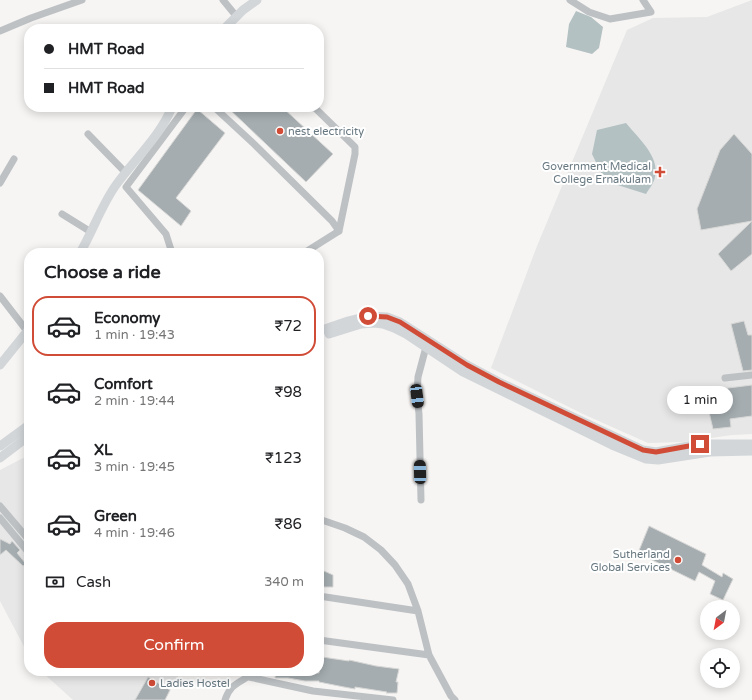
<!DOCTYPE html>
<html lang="en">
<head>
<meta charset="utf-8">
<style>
	body { margin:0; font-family:"Varela Round",sans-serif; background:#f6f6f6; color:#202124; height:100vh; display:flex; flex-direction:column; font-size:15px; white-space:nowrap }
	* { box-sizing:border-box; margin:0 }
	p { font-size:13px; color:#757577 }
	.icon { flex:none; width:22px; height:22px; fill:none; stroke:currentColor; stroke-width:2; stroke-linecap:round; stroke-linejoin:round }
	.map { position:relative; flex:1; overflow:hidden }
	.panel { position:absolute; left:24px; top:248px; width:300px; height:428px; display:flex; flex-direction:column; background:#fff; border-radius:16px; box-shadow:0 2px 10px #0003 }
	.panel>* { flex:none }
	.banner { position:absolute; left:24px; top:24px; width:300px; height:88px; border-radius:16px; box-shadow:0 2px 10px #0003; display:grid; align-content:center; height:88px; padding:0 20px; background:#fff }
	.needle { width:26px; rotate:212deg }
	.fabs { position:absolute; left:700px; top:600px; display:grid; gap:8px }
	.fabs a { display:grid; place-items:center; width:40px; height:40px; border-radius:50%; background:#fff; box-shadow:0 2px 10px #0003; font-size:20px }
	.end { position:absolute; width:18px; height:18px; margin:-9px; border:5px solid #d14c37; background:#fff; box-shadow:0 0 0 2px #fff }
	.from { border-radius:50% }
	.bubble { position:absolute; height:28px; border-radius:14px; background:#fff; box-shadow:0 2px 10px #0003; font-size:13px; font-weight:600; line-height:28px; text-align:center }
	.car { position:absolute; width:12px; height:24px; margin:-12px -6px; border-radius:5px; box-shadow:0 0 3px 1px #0007; background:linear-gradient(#222 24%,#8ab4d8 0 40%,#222 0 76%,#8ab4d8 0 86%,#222 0) }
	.banner b { display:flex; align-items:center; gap:14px; height:38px; font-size:15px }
	.banner b+b { border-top:1px solid #e0e0e0 }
	.banner i { width:10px; height:10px; background:#202124 }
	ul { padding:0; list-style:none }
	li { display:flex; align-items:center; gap:12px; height:60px; margin:0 8px 6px; padding:0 12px; border:2px solid transparent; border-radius:16px }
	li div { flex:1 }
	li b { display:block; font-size:15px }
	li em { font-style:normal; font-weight:600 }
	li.on { border-color:#d14c37 }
	li>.icon { width:36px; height:36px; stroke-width:1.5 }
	h2 { padding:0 20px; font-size:18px; line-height:48px }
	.pay { display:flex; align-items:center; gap:10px; height:44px; padding:0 20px; font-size:15px }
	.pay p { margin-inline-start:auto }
	.cta { display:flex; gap:8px; margin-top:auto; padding:8px 20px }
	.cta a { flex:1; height:46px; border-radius:16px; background:#d14c37; color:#fff; font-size:16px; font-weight:600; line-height:46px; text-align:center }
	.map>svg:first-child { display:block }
</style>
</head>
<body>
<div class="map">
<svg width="752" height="700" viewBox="0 0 752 700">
	<rect width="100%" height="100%" fill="#f6f5f3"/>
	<path fill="#e6e7e6" d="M752,0V434L732,435L683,442L648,443L583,414L491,368L537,246L627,30L653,18L707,17Z
		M29,455V656L0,601V470Z
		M41,671H181L165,700H73Z"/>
	<path fill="#b4c1c3" d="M576,11L591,17L603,27L599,48L592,54L566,47L569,24Z
		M626,123C638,138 660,156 655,177C654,183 649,189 646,194L605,181L592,154L597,130Z"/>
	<path fill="#a5adb1" stroke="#d7d7d5" d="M227,107H282L333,154L306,182Z
		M197,109L225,133L176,198L191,211L181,226L138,190Z
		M734,134L752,154V221L701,230L697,209L720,150Z
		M752,221V254L731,271L718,254Z
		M744,321L748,335H752V370L743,371L731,324Z
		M752,385V416L730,419L731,427L713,429L704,391Z
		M649,526L706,554L702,565L722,577L723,573L733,579L723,600L710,594L715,581L699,572L695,581L638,553Z
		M0,539L10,544L12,541L20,550L17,553L26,564L23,566L6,550L0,555Z
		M324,571L333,575V587H319V573Z
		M322,657L349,661V660L376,666L399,669L396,682H398L397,693H386L387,692L355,687V689L344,687L319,682V681H305L288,678H275L276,671L319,673V658H322Z
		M148,677L170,690L165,700H135Z"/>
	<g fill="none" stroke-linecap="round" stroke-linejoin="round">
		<path stroke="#bdc1c4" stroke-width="7" d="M223,0L237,17
			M570,0L589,12L610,19L651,12L643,0
			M0,31L31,18L82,0
			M214,107L254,144L332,221L339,231L304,253
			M314,107L355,147V154L339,231
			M88,134L126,173
			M0,183L14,159
			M62,214L91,232
			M172,253L166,234L126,187L186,107
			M0,296L27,331
			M725,378L752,375
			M421,500L419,414L417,395L418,377L426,347
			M0,506L29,540
			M0,518L29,553
			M319,519L345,528L364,537L381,550L395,565L408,584L418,611L429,655L451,696L455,700
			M319,596L418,611
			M319,640L429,655
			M249,677L313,691L393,700
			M225,700C231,681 243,683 255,671"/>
		<path stroke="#d2d6d9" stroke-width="9" d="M224,29L243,10L257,0
			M80,253C93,231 101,206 116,185C134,160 161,135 172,107
			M319,331L348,321L368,316L387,317L400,322L467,365L499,382L643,450L656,452L700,444H752
			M329,334L361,324L374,323L383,324L394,328L406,334L463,372L612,445L646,459L658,460L710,452L752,451
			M0,365L29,329
			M0,446L29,425
			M0,458L29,436"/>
	</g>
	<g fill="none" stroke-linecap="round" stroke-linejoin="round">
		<path stroke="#d14c37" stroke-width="5" d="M368,316L387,317L400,322L467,365L499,382L643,450L656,452L700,444"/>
	</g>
	<g fill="#d14c37" stroke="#fff" stroke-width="1.5">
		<circle cx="280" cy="131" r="4"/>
		<path d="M658 166h4v4h4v4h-4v4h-4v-4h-4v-4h4z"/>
		<circle cx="678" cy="560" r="4"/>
		<circle cx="152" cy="683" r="4"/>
	</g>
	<g text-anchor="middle" stroke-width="4" stroke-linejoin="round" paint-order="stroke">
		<g font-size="11" fill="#687881" stroke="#fff" text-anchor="start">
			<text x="288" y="135">nest electricity</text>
			<text x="651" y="170" text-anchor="end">Government Medical<tspan x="651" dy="13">College Ernakulam</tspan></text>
			<text x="670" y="558" text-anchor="end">Sutherland<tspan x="670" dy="13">Global Services</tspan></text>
			<text x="160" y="687">Ladies Hostel</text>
		</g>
	</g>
</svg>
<div class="fabs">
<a><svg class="needle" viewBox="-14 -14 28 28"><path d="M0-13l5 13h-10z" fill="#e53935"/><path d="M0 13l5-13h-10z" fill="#757577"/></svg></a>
<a><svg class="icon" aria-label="locate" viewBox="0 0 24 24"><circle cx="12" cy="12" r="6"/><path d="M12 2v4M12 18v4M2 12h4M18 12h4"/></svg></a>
</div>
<i class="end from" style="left:368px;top:316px"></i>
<i class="end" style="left:700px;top:444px"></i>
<div class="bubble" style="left:667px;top:386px;width:66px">1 min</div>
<i class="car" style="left:417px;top:396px;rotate:173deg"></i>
<i class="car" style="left:420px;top:472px;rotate:359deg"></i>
<div class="banner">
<b><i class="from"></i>HMT Road</b>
<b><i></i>HMT Road</b>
</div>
<section class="panel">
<h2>Choose a ride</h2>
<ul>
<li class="on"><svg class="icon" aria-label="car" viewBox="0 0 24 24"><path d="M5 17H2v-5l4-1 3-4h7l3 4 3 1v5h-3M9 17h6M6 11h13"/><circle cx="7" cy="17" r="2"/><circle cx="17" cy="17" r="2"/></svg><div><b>Economy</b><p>1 min · 19:43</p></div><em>₹72</em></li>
<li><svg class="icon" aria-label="car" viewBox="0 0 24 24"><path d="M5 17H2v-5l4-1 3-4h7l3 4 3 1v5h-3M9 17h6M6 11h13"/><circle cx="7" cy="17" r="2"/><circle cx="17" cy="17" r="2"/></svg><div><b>Comfort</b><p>2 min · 19:44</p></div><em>₹98</em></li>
<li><svg class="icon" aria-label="car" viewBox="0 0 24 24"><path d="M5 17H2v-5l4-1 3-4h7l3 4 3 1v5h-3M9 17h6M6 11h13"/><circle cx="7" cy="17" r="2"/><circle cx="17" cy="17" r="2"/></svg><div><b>XL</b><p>3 min · 19:45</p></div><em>₹123</em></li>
<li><svg class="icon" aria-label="car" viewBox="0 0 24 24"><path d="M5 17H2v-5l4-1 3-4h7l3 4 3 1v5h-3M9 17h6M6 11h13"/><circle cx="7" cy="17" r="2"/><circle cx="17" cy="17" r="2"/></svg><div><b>Green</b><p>4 min · 19:46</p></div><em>₹86</em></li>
</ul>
<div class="pay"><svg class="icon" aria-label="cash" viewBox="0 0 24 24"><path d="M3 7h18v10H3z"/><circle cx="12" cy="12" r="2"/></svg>Cash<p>340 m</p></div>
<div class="cta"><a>Confirm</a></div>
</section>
</div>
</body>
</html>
